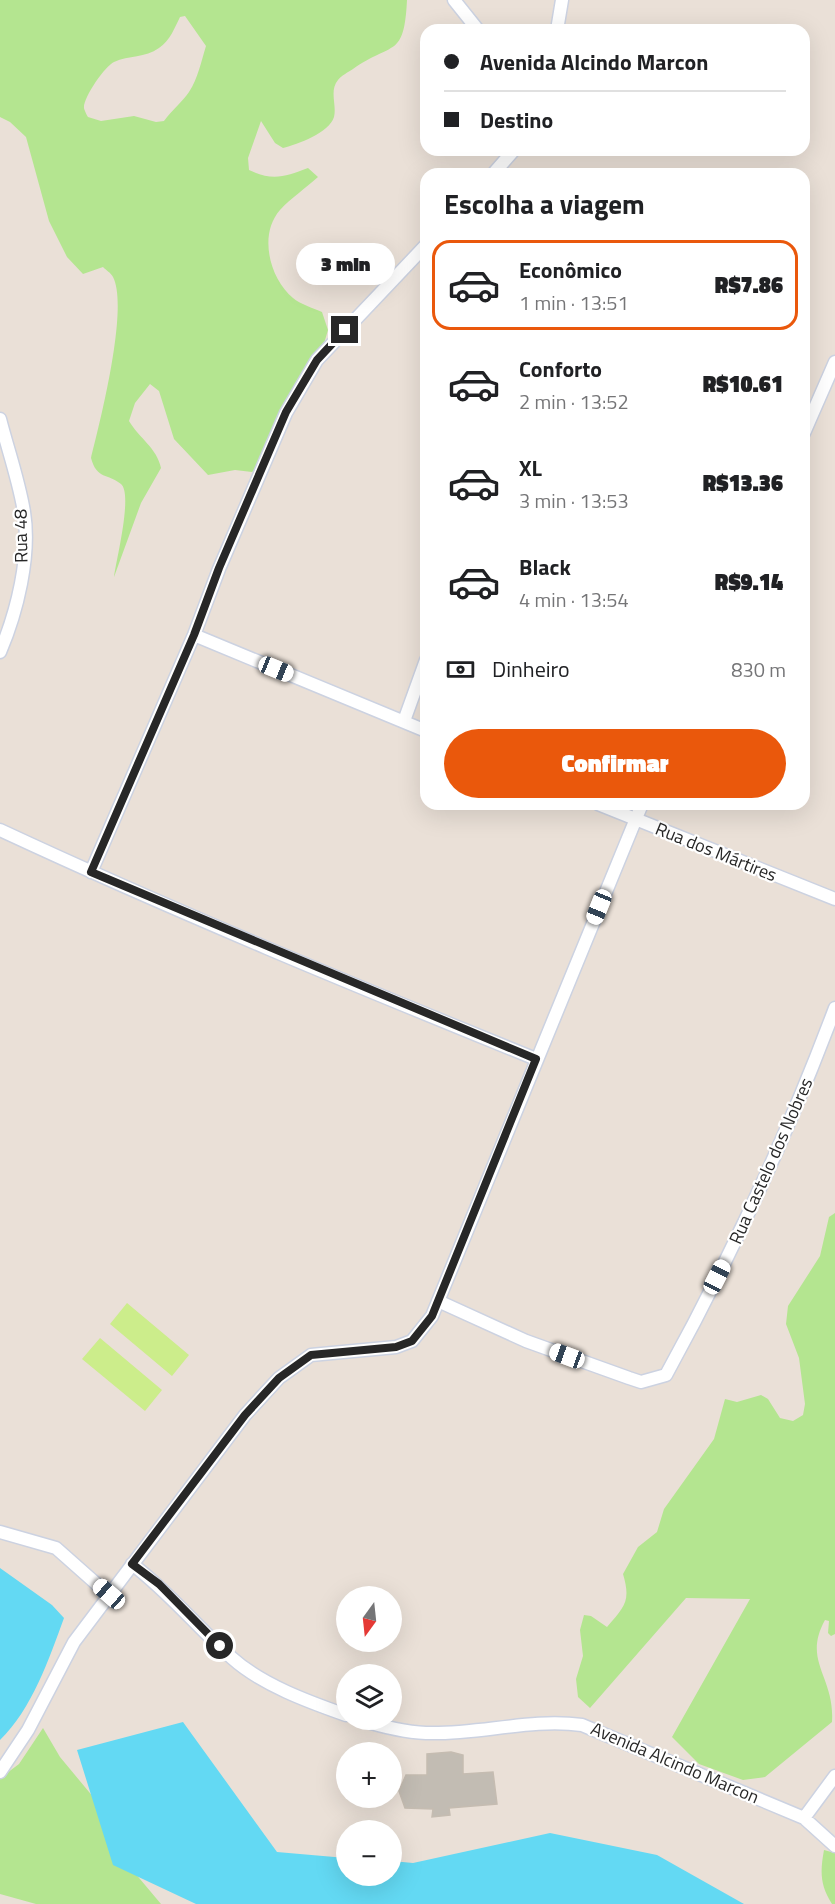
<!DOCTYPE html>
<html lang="pt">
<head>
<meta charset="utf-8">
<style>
	body { margin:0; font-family:"Titillium Web",sans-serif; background:#f6f6f6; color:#202124; height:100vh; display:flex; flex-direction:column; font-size:22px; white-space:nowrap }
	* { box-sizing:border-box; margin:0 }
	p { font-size:20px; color:#757577 }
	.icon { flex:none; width:33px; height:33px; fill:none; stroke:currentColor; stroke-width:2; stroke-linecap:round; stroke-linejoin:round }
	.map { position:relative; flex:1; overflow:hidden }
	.drawer { position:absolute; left:420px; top:168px; width:390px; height:642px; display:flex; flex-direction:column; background:#fff; border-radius:18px; box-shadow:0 6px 24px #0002 }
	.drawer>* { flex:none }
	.hud { position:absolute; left:420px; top:24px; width:390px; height:132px; border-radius:18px; box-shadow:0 6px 24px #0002; display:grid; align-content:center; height:132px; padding:0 24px; background:#fff }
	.needle { width:39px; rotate:195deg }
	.buttons { position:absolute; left:336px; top:1586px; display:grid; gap:12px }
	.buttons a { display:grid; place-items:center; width:66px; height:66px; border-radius:50%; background:#fff; box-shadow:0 6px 24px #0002; font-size:30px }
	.end { position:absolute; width:27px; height:27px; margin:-14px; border:8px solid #272727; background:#fff; box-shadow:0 0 0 3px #fff }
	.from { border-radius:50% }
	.bubble { position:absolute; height:42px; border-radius:21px; background:#fff; box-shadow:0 6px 24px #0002; font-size:20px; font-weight:800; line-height:42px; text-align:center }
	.car { position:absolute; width:18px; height:36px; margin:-18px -9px; border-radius:8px; box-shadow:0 0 4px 2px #0007; background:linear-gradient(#fff 24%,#345 0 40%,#fff 0 76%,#345 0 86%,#fff 0) }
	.hud b { display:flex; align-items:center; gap:21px; height:57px; font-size:22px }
	.hud b+b { border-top:2px solid #e0e0e0 }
	.hud i { width:15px; height:15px; background:#202124 }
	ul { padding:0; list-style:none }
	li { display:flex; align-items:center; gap:18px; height:90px; margin:0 12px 9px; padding:0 12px; border:3px solid transparent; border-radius:18px }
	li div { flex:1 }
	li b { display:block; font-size:22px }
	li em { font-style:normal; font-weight:800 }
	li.current { border-color:#ea580c }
	li>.icon { width:54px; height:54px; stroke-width:1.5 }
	h2 { padding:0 24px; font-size:27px; line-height:72px }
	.pay { display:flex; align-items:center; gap:15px; height:66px; padding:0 24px; font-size:22px }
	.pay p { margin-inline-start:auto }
	.button { display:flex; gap:12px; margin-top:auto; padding:12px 24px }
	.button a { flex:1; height:69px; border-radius:36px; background:#ea580c; color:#fff; font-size:24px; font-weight:800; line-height:69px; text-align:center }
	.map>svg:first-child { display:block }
</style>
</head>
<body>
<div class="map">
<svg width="835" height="1904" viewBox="0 0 835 1904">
	<rect width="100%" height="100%" fill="#eae0d7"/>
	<path fill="#b4e590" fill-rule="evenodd" d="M0,0H407C404,59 393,41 353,69C348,72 341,76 338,80C329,91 337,105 334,117C329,133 298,144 283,148L275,143L261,121L248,158L249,170C272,181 285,177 308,168L318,177C306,188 291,198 280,210C258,235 270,279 293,298C300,304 313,308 322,312L328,330L320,357L263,465L252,472L235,470L208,475L174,439L159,391L150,384L135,403L129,421C139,438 157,448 161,468L141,503L114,577C116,561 133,494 121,484C108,473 97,480 91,458C100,422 129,308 113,277C111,273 106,270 103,267L83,274L67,257L49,221L26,137L10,122L0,117ZM185,16L206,46C201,62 198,78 189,92C182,102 172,110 164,121L156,122L134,116L101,121L88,117C87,116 84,109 84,108C83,98 105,66 114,62C129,55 145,58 159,48C170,41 175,27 180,17Z
		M835,1213V1634L831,1636L828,1633L829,1621L825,1620C802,1662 835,1676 832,1722L765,1777L743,1780L699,1764L672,1737L750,1599L686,1598L590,1708L578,1697L576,1679L583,1656L580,1630L584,1615L591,1616L607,1627C625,1606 631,1601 623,1574L638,1547L657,1532L664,1509L714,1439L725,1399L737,1402L761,1395L768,1399L780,1418L793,1421L803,1415L805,1404L799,1358L786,1324L788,1306L820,1256L829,1217Z
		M43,1728L60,1757L99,1804L124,1860L161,1904H36L0,1894V1772L7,1773L19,1764Z
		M824,1850L835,1853V1904H832C820,1885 820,1872 824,1850Z"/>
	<path fill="#cced8b" d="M127,1303L189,1355L172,1376L110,1324Z
		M100,1338L162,1390L145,1411L82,1359Z"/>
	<path fill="#63d9f3" d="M0,1568L52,1605L64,1618C49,1659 32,1709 0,1740Z
		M183,1722L277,1852L346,1858V1875H392V1861L413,1863L550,1833L657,1855L744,1904H196L113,1865L77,1750Z"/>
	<path fill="#c2bcb3" stroke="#c5bcb1" stroke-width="1.5" d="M451,1752L463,1755V1774L493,1772L497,1804L449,1808L450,1815L432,1817L433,1809L405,1808L399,1791L406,1775H427V1754Z"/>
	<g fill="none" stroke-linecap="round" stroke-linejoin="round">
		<defs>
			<path id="street" d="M454,0L478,30
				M557,30L562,0
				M493,174L514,150
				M0,419C8,450 19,481 24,512C31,556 17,612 0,652
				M804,433L835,362
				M194,635L426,731
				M404,721L426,660
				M598,804L835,899
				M0,830C176,912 356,986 536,1059
				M91,872L194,635L219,569L286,413L317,360L426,245
				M438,1301L526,1341L629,1378L641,1382L666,1375C732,1255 787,1136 835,1008
				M0,1532L56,1548L109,1595
				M132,1564C169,1592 197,1627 232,1658C262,1685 309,1702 346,1715
				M358,1719C380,1726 402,1732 426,1733C478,1735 530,1718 582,1725L804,1818L835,1846
				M0,1772L28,1730L74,1642L245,1415L279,1378L311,1355L396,1347L412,1341L432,1316L642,804
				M804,1818L835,1776"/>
		</defs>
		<use href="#street" stroke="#ccd2e1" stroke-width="15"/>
		<use href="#street" stroke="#fff" stroke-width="12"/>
	</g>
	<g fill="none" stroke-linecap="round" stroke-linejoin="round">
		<path stroke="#272727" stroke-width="8" d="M220,1646L159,1584L132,1564L245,1415L279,1378L311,1355L396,1347L412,1341L432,1316L536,1059L91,872L194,635L219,568L286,412L317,360L345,330"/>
	</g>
	<g text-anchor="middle" stroke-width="4.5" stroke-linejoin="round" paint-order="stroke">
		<g font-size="18" fill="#272727" stroke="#fff">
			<text transform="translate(21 536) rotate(-91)" y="6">Rua 48</text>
			<text transform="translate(716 852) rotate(22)" y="6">Rua dos Mártires</text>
			<text transform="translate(771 1161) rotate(-66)" y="6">Rua Castelo dos Nobres</text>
			<text transform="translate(675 1763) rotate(23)" y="6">Avenida Alcindo Marcon</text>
		</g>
	</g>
</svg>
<div class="buttons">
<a><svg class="needle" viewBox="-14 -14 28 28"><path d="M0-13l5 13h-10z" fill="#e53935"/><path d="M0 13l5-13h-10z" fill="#757577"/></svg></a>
<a><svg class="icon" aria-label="layers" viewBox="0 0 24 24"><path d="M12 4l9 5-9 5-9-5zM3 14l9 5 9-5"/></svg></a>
<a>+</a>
<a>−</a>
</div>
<i class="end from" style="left:220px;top:1646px"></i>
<i class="end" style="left:345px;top:330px"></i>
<div class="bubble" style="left:296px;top:243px;width:99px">3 min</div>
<i class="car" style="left:276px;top:669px;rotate:112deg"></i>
<i class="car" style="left:599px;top:907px;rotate:202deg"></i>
<i class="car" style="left:717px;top:1277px;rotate:27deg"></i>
<i class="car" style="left:567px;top:1356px;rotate:290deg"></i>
<i class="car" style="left:109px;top:1594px;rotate:311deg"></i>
<div class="hud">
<b><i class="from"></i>Avenida Alcindo Marcon</b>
<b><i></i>Destino</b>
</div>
<section class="drawer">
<h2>Escolha a viagem</h2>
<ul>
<li class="current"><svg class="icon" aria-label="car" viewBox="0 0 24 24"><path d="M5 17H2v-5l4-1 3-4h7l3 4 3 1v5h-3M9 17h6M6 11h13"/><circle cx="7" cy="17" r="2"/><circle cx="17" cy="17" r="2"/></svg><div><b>Econômico</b><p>1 min · 13:51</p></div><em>R$7.86</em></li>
<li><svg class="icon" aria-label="car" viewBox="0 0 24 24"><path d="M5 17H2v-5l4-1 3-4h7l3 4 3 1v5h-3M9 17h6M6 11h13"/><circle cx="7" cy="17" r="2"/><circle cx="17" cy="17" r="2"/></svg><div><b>Conforto</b><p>2 min · 13:52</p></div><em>R$10.61</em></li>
<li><svg class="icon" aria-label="car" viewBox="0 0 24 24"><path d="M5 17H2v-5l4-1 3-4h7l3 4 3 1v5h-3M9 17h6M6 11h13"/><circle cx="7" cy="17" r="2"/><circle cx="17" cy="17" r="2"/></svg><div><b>XL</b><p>3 min · 13:53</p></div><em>R$13.36</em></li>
<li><svg class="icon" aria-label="car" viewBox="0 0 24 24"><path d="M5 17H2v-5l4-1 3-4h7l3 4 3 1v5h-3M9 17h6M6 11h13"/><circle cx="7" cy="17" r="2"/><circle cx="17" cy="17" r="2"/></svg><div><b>Black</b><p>4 min · 13:54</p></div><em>R$9.14</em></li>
</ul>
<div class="pay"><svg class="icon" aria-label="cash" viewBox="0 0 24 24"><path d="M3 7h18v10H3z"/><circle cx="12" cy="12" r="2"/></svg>Dinheiro<p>830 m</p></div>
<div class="button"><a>Confirmar</a></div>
</section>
</div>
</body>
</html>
